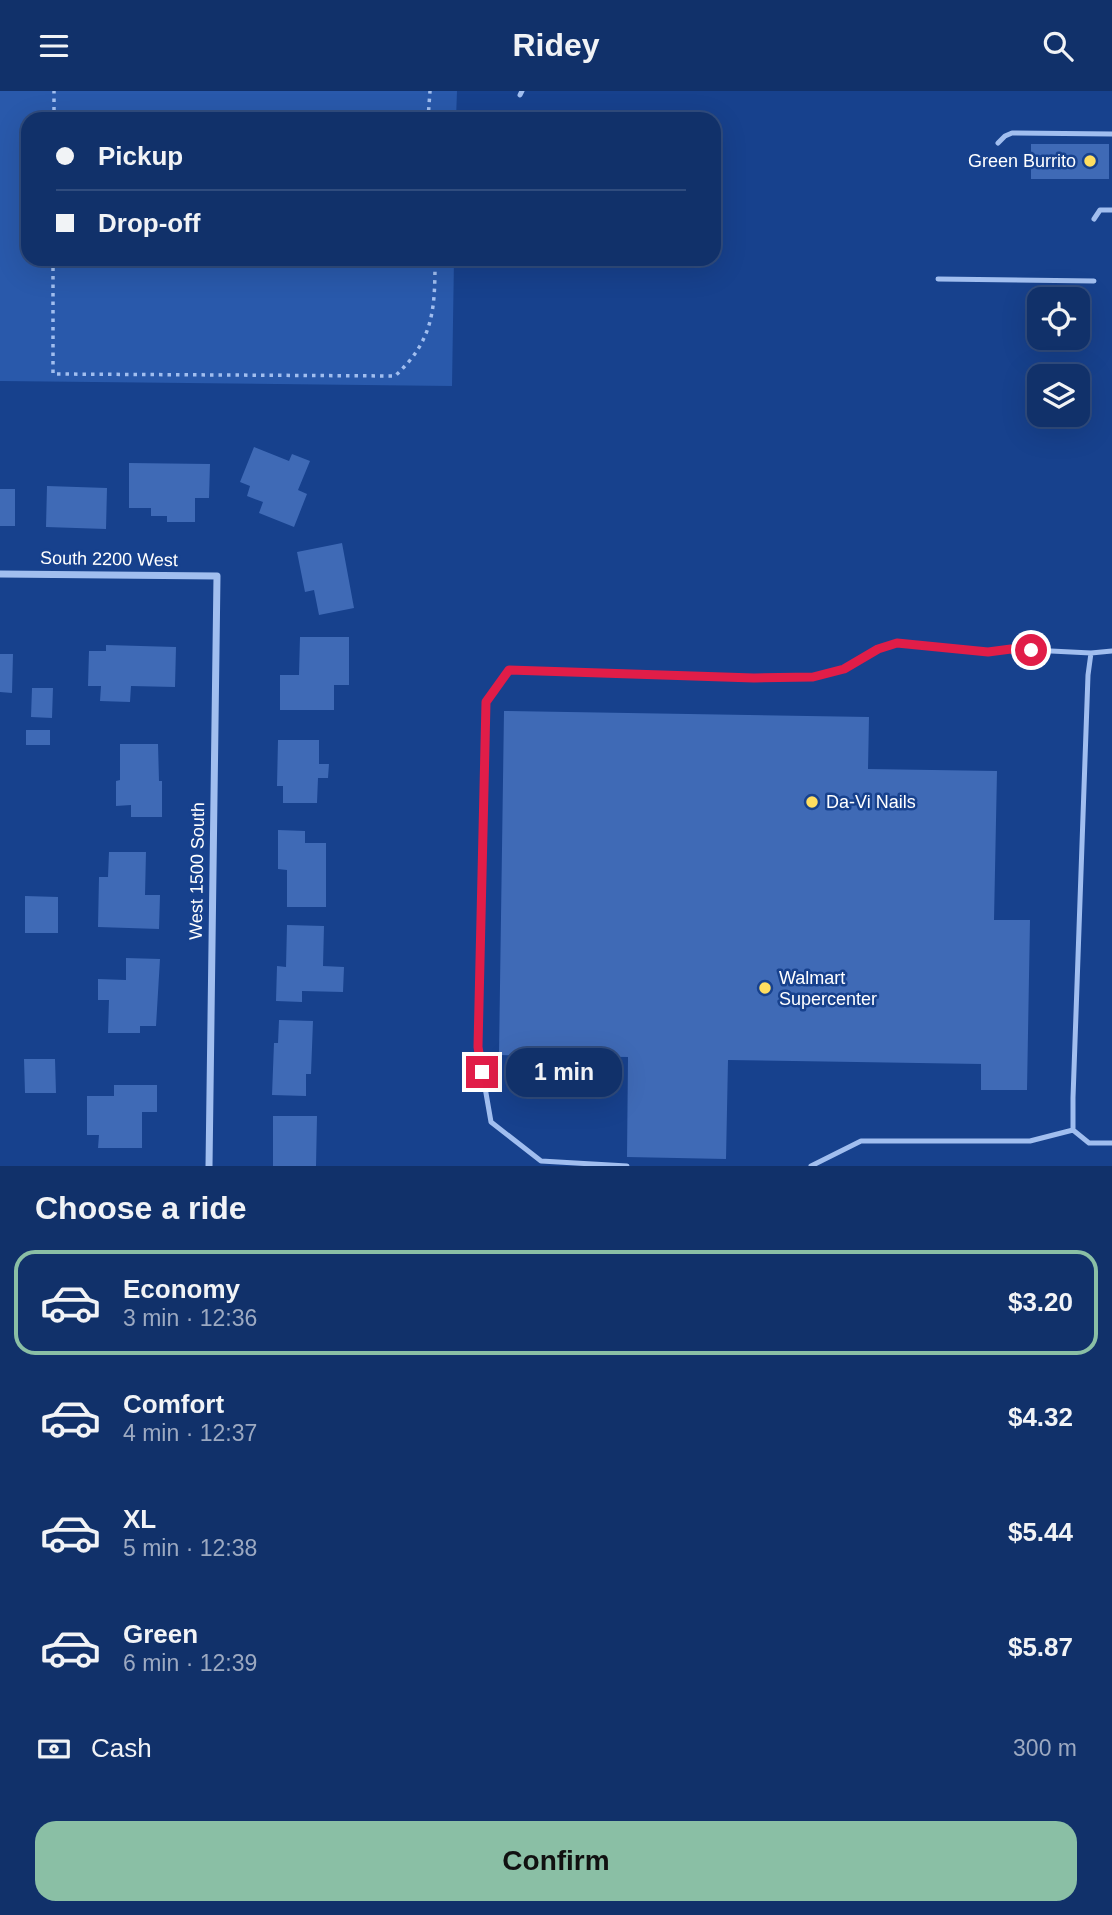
<!DOCTYPE html>
<html lang="en">
<head>
<meta charset="utf-8">
<style>
	body { margin:0; font-family:Arial,sans-serif; background:#1a3970; color:#f1f3f6; height:100vh; display:flex; flex-direction:column; font-size:26px; white-space:nowrap }
	* { box-sizing:border-box; margin:0 }
	p { font-size:23px; color:#9ca9c1 }
	.icon { flex:none; width:38px; height:38px; fill:none; stroke:currentColor; stroke-width:2; stroke-linecap:round; stroke-linejoin:round }
	.map { position:relative; height:1075px; overflow:hidden }
	.drawer { display:flex; flex-direction:column; background:#11316a; flex:1 }
	.drawer>* { flex:none }
	.top-card { position:absolute; left:21px; top:21px; width:700px; height:154px; border-radius:21px; box-shadow:0 7px 28px #0002,0 0 0 2px #304c7e; display:grid; align-content:center; height:154px; padding:0 35px; background:#11316a }
	.tools { position:absolute; left:1027px; top:196px; display:grid; gap:14px }
	.tools a { display:grid; place-items:center; width:63px; height:63px; border-radius:14px; background:#11316a; box-shadow:0 7px 28px #0002,0 0 0 2px #304c7e; font-size:35px }
	.end { position:absolute; width:32px; height:32px; margin:-16px; border:9px solid #e11d48; background:#fff; box-shadow:0 0 0 4px #fff }
	.from { border-radius:50% }
	.bubble { position:absolute; height:49px; border-radius:21px; background:#11316a; box-shadow:0 7px 28px #0002,0 0 0 2px #304c7e; font-size:23px; font-weight:800; line-height:49px; text-align:center }
	.top-card b { display:flex; align-items:center; gap:24px; height:66px; font-size:26px }
	.top-card b+b { border-top:2px solid #304c7e }
	.top-card i { width:18px; height:18px; background:#f1f3f6 }
	ul { padding:0; list-style:none }
	li { display:flex; align-items:center; gap:21px; height:105px; margin:0 14px 10px; padding:0 21px; border:4px solid transparent; border-radius:21px }
	li div { flex:1 }
	li b { display:block; font-size:26px }
	li em { font-style:normal; font-weight:800 }
	li.on { border-color:#8abfa5 }
	li>.icon { width:63px; height:63px; stroke-width:1.5 }
	h2 { padding:0 35px; font-size:32px; line-height:84px }
	.pay { display:flex; align-items:center; gap:18px; height:77px; padding:0 35px; font-size:26px }
	.pay p { margin-inline-start:auto }
	.primary-button { display:flex; gap:14px; margin-top:auto; padding:14px 35px }
	.primary-button a { flex:1; height:80px; border-radius:21px; background:#8abfa5; color:#111; font-size:28px; font-weight:800; line-height:80px; text-align:center }
	header { display:flex; justify-content:space-between; align-items:center; height:91px; padding:0 35px; background:#11316a; font-size:32px; font-weight:800 }
	.map>svg:first-child { display:block }
</style>
</head>
<body>
<header><svg class="icon" aria-label="menu" viewBox="0 0 24 24"><path d="M4 6h16M4 12h16M4 18h16"/></svg>Ridey<svg class="icon" aria-label="search" viewBox="0 0 24 24"><circle cx="10" cy="10" r="6"/><path d="M15 15l6 6"/></svg></header>
<div class="map">
<svg width="1112" height="1075" viewBox="0 0 1112 1075">
	<rect width="100%" height="100%" fill="#17418d"/>
	<path fill="#2959ab" d="M0,0H457L456,28H28V168H454L452,295L0,290Z"/>
	<path fill="#3f6ab6" d="M1031,53H1109V88H1031Z
		M254,356L289,370L292,363L310,370L298,399L307,403L294,436L259,422L263,411L247,405L250,395L240,391Z
		M129,372L210,373L209,407H195V431H167V425H151V417H129Z
		M47,395L107,397L106,438L46,436Z
		M0,398H15V435H0Z
		M342,452L354,517L319,524L314,499L305,501L297,461Z
		M300,546H349V594H334V619H280V584H299Z
		M106,554L176,556L175,596L131,595L130,611L100,610L101,595H88L89,560H106Z
		M0,563H13L12,602L0,601Z
		M32,597H53L52,627L31,626Z
		M504,620L869,626L868,678L997,680L994,829H1030L1027,999H981V973L728,969L726,1068L627,1066L628,966L499,964Z
		M26,639H50V654H26Z
		M278,649H319V673H329L328,687H318L317,712H283V695H277Z
		M120,653H158L159,690H162V726H131V714L116,715V690L120,689Z
		M278,739L305,740V752H326V816H287V779L278,778Z
		M109,761H146L145,804H160L159,838L98,836L99,786H108Z
		M25,805L58,806V842H25Z
		M287,834L324,835L323,875L344,876L343,901L302,900V911L276,910L277,875L286,876Z
		M126,867L160,868L156,935H140V942H108L109,909H98V888L126,889Z
		M279,929L313,930L311,983H306V1005L272,1004L274,952H278Z
		M24,968H55L56,1002H25Z
		M114,994H157V1021H142V1057H98L99,1044H87V1005H114Z
		M273,1025H317L316,1075H273Z"/>
	<g fill="none" stroke-linecap="round" stroke-linejoin="round">
		<path stroke="#a1beef" stroke-width="3.5" stroke-dasharray="3.5 5" stroke-linecap="butt" d="M54,28V0
			M428,28L430,0
			M53,168V283L395,285C434,249 435,218 435,168"/>
		<path stroke="#a1beef" stroke-width="5" d="M520,4L522,0
			M998,52L1005,45L1012,42L1112,43
			M1094,128L1100,119H1112
			M938,188L1094,190
			M1112,560L1091,562L1088,584L1073,1007V1039L1089,1052H1112
			M627,1075L541,1070L491,1031L478,956L486,611L509,579L754,587L812,586L844,578L878,558L896,553L988,561L1011,558L1091,562
			M811,1075L861,1050H1030L1073,1039"/>
		<path stroke="#a1beef" stroke-width="7" d="M0,483L217,485L209,1075"/>
	</g>
	<g fill="none" stroke-linecap="round" stroke-linejoin="round">
		<path stroke="#e11d48" stroke-width="9" d="M482,981L478,956L486,611L509,579L754,587L813,586L844,578L878,558L897,552L988,561L1011,558L1031,559"/>
	</g>
	<g fill="#ffde60" stroke="#17418d" stroke-width="2.5">
		<circle cx="1090" cy="70" r="7"/>
		<circle cx="812" cy="711" r="7"/>
		<circle cx="765" cy="897" r="7"/>
	</g>
	<g text-anchor="middle" stroke-width="5" stroke-linejoin="round" paint-order="stroke">
		<g font-size="18" fill="#fff" stroke="#17418d" text-anchor="start">
			<text x="1076" y="76" text-anchor="end">Green Burrito</text>
			<text x="826" y="717">Da-Vi Nails</text>
			<text x="779" y="893">Walmart<tspan x="779" dy="21">Supercenter</tspan></text>
		</g>
		<g font-size="18" fill="#fff" stroke="#17418d">
			<text transform="translate(109 468) rotate(1)" y="6">South 2200 West</text>
			<text transform="translate(197 780) rotate(-89)" y="6">West 1500 South</text>
		</g>
	</g>
</svg>
<div class="tools">
<a><svg class="icon" aria-label="locate" viewBox="0 0 24 24"><circle cx="12" cy="12" r="6"/><path d="M12 2v4M12 18v4M2 12h4M18 12h4"/></svg></a>
<a><svg class="icon" aria-label="layers" viewBox="0 0 24 24"><path d="M12 4l9 5-9 5-9-5zM3 14l9 5 9-5"/></svg></a>
</div>
<i class="end from" style="left:1031px;top:559px"></i>
<i class="end" style="left:482px;top:981px"></i>
<div class="bubble" style="left:506px;top:957px;width:116px">1 min</div>
<div class="top-card">
<b><i class="from"></i>Pickup</b>
<b><i></i>Drop-off</b>
</div>
</div>
<section class="drawer">
<h2>Choose a ride</h2>
<ul>
<li class="on"><svg class="icon" aria-label="car" viewBox="0 0 24 24"><path d="M5 17H2v-5l4-1 3-4h7l3 4 3 1v5h-3M9 17h6M6 11h13"/><circle cx="7" cy="17" r="2"/><circle cx="17" cy="17" r="2"/></svg><div><b>Economy</b><p>3 min · 12:36</p></div><em>$3.20</em></li>
<li><svg class="icon" aria-label="car" viewBox="0 0 24 24"><path d="M5 17H2v-5l4-1 3-4h7l3 4 3 1v5h-3M9 17h6M6 11h13"/><circle cx="7" cy="17" r="2"/><circle cx="17" cy="17" r="2"/></svg><div><b>Comfort</b><p>4 min · 12:37</p></div><em>$4.32</em></li>
<li><svg class="icon" aria-label="car" viewBox="0 0 24 24"><path d="M5 17H2v-5l4-1 3-4h7l3 4 3 1v5h-3M9 17h6M6 11h13"/><circle cx="7" cy="17" r="2"/><circle cx="17" cy="17" r="2"/></svg><div><b>XL</b><p>5 min · 12:38</p></div><em>$5.44</em></li>
<li><svg class="icon" aria-label="car" viewBox="0 0 24 24"><path d="M5 17H2v-5l4-1 3-4h7l3 4 3 1v5h-3M9 17h6M6 11h13"/><circle cx="7" cy="17" r="2"/><circle cx="17" cy="17" r="2"/></svg><div><b>Green</b><p>6 min · 12:39</p></div><em>$5.87</em></li>
</ul>
<div class="pay"><svg class="icon" aria-label="cash" viewBox="0 0 24 24"><path d="M3 7h18v10H3z"/><circle cx="12" cy="12" r="2"/></svg>Cash<p>300 m</p></div>
<div class="primary-button"><a>Confirm</a></div>
</section>
</body>
</html>
